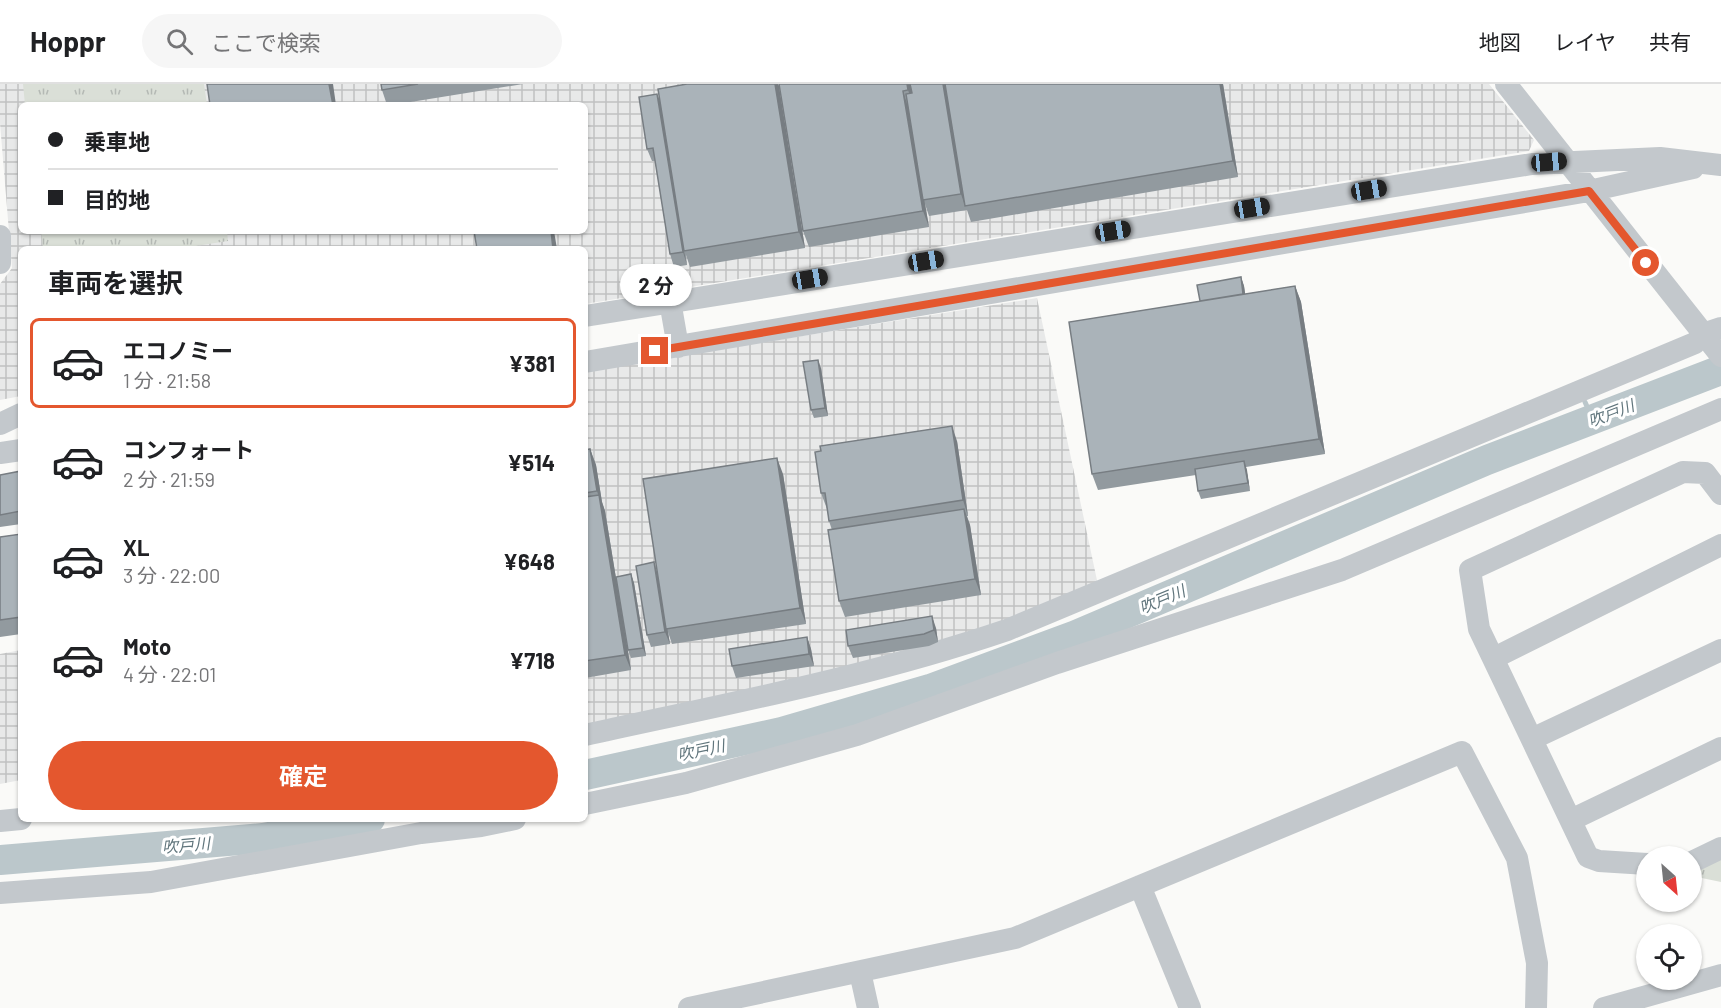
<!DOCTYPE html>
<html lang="ja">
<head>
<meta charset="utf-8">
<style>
	body { margin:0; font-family:Barlow,"Noto Sans JP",sans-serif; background:#f6f6f6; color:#202124; height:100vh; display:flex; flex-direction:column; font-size:22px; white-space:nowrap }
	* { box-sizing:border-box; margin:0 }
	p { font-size:20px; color:#757577 }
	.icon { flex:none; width:33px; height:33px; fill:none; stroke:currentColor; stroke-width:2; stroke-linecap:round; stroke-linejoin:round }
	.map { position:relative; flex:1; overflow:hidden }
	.panel { position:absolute; left:18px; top:162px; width:570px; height:576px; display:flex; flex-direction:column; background:#fff; border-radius:9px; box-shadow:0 2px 4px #0004 }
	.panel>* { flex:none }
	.top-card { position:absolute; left:18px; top:18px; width:570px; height:132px; border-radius:9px; box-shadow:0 2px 4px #0004; display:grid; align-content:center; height:132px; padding:0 30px; background:#fff }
	.needle { width:39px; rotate:153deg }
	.controls { position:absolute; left:1636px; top:762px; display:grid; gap:12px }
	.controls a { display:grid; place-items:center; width:66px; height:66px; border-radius:50%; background:#fff; box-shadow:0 2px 4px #0004; font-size:30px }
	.end { position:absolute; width:27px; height:27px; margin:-14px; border:8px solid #e4572e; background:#fff; box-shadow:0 0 0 3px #fff }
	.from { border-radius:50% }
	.bubble { position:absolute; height:42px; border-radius:21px; background:#fff; box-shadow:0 2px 4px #0004; font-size:20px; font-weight:700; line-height:42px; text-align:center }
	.car { position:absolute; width:18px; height:36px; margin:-18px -9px; border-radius:8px; box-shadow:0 0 4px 2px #0007; background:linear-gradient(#222 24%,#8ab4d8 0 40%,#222 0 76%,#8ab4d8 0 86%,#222 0) }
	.top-card b { display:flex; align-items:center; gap:21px; height:57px; font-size:22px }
	.top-card b+b { border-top:2px solid #e0e0e0 }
	.top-card i { width:15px; height:15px; background:#202124 }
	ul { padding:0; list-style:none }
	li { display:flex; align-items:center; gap:18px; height:90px; margin:0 12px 9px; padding:0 18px; border:3px solid transparent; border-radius:9px }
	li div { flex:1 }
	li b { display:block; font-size:22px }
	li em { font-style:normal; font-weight:700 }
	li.on { border-color:#e4572e }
	li>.icon { width:54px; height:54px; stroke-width:1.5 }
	h2 { padding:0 30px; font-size:27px; line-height:72px }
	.primary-button { display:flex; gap:12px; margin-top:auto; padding:12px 30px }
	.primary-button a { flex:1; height:69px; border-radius:36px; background:#e4572e; color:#fff; font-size:24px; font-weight:700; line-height:69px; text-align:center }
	header { display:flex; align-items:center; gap:36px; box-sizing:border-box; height:84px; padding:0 30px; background:#fff; border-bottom:2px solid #e0e0e0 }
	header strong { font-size:28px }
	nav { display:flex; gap:33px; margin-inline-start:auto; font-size:21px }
	.search { width:420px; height:54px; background:#f6f6f6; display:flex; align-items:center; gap:15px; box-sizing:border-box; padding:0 21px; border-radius:33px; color:#757577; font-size:22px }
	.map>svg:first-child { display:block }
</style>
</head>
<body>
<header>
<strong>Hoppr</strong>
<div class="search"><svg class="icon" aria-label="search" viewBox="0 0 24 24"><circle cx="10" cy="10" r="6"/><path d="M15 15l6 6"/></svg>ここで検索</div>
<nav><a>地図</a><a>レイヤ</a><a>共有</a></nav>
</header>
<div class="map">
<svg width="1721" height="924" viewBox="0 0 1721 924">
	<defs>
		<pattern id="industrial-grid" width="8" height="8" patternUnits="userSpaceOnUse" patternTransform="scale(1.5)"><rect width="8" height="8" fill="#e8e9e9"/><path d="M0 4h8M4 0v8" fill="none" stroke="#c0c1c2"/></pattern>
		<pattern id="park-tufts" width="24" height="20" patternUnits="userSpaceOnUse" patternTransform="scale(1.5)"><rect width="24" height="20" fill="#dadfd7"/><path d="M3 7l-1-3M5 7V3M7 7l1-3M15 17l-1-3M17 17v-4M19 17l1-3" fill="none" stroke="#b4b9b4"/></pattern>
	</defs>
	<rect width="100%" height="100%" fill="#fafaf8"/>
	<path fill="url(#industrial-grid)" fill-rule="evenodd" d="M0,0H1489L1534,56L1529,67L585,220V165H21V312L0,316V200L12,184L0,39ZM21,21H585V147H21Z
		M1037,214L1098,501L933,565L585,644V287Z
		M21,566V696L0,700V570Z"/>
	<path fill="url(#park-tufts)" d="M23,0H204L207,21H25Z
		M41,147H227L228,157L176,165H43Z
		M1721,773V798L1692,792V787Z"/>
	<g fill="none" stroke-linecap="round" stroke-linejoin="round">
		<path stroke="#bbc7cb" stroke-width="5" d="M1585,318L1593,336"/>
		<path stroke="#bbc7cb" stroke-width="30" d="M585,691L782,648L930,605L1076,551L1487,376L1721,286
			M0,776L263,754L370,735"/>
		<path stroke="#c3c8cc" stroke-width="22" d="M1506,0L1721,272
			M0,152V179
			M670,217L678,263
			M585,232L1532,80L1660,74L1721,81
			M585,278L1589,107L1693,84
			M0,340L21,330
			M0,369L21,366
			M1494,574L1721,461
			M585,651C726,620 869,593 1007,546L1695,259L1703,250L1721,244
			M1534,654L1721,566
			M585,720L686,699L857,651L1057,579L1342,486L1721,325
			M1571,736L1721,664
			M0,737L21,735
			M1692,778L1721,764
			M1647,780L1599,777L1588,773L1479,545L1470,486L1683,388L1705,389L1721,410
			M1140,802L1190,924
			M0,809L151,798L421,749L481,742L515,735
			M860,888L868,924
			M689,924L1015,854L1462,668L1517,774L1537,879L1536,924
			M1604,924L1721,891"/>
	</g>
	<path fill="#929a9f" d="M381,0H523L392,21H387L382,6Z
		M778,0L805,164L690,183L686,171L687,181L674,183L670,170L655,77H652L647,65L660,17Z
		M779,0H1223L1238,93L971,138L967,126L929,132L925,120L929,143L809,163L803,147Z
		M1241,193L1244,202L1245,210L1295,202L1301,218L1325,370L1246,383L1250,407L1201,415L1198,407L1196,391L1098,406L1092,390L1200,217Z
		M821,284L828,332L814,334L811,326Z
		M957,357L968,432H967L970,441L981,511L845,533L839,517L832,446L829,437L827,425L821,409Z
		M590,365L596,381L602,418L605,427L631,586L585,594V366Z
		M21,387V440L0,443V391Z
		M783,390L806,540L672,560L668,548L670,560L651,563L647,551L658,489Z
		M21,450V550L0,553V453Z
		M631,490L634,499L646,572L631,574L628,566Z
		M936,544L938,558L929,562L853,574L848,562Z
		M807,553L811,565L814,582L736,594L732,582Z"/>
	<path fill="#777d82" d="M329,0H333L336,21H333Z
		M775,0H778L779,2L805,164L799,148Z
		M907,0H910L914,22L908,6Z
		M943,0H947L965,122L961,110Z
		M1220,0H1223L1238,93L1233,77Z
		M903,7L908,23L929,143L923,127Z
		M657,10L662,22L684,167L687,181L683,168Z
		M551,147H554L557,165H553Z
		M1241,193L1244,202L1247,222L1244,214Z
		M1295,202L1301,218L1325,370L1319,355Z
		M818,276L821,284L828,332L825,324Z
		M952,342L957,357L968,432L963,416Z
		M590,365L596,381L602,418L605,427L631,586L625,571L600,416L597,407Z
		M777,374L783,390L806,540L800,524Z
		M1244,377L1247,386L1250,407L1248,399Z
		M964,425L970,441L981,511L975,495Z
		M654,478L658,491L670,560L665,548Z
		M631,490L634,499L646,572L643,564Z
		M932,532L936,544L938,558L934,546Z
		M807,553L811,565L814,582L809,570Z"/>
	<path fill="#aab3b9" stroke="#777d82" stroke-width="1.5" d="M207,0H329L333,21H210Z
		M381,0H418L382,6Z
		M687,0H775L799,148L684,167L658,5Z
		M779,0H907L908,6L903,7L923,127L803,147Z
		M910,0H943L961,110L923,116L906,10L912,9Z
		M945,0H1220L1233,77L965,122Z
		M657,10L683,168L670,170L653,64L647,65L639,13Z
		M474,147H551L553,165H477Z
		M1241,193L1243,210L1200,217L1197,201Z
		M1295,202L1319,355L1092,390L1069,238Z
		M818,276L825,324L811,326L803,278Z
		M952,342L963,416L829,437L825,409H821L815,368L821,367L820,362Z
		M590,365L597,407L585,409V366Z
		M777,374L800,524L666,545L643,395Z
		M1244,377L1248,399L1198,407L1195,385Z
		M21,387V427L0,431V391Z
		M599,411L625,571L585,577V413Z
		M964,425L975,495L839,517L828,446Z
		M21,450V533L0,536V453Z
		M654,478L665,548L647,551L636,482Z
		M631,490L643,564L628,566L616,493Z
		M932,532L934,546L924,550L848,562L846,546Z
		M807,553L809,570L732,582L729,565Z"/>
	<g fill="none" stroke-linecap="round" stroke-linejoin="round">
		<path stroke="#e4572e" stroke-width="8" d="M655,267L1589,107L1646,179"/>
	</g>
	<g text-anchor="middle" stroke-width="6" stroke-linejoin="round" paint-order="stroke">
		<g font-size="16" font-style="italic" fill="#60757c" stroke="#fff">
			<text transform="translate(1611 329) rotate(-21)" y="6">吹戸川</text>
			<text transform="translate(1162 515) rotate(-23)" y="6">吹戸川</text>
			<text transform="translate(701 666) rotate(-12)" y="6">吹戸川</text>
			<text transform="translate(186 761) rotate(-5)" y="6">吹戸川</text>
		</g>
	</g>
</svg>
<div class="controls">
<a><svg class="needle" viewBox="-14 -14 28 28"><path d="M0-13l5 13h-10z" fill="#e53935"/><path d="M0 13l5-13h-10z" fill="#757577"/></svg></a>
<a><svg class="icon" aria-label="locate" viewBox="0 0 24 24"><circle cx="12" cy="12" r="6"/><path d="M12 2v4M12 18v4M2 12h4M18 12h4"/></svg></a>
</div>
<i class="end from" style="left:1646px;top:179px"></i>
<i class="end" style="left:655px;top:267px"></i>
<div class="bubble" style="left:620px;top:180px;width:72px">2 分</div>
<i class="car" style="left:1549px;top:78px;rotate:85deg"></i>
<i class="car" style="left:1369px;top:106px;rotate:81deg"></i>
<i class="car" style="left:1252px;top:124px;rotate:81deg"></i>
<i class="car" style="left:1113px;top:147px;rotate:81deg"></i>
<i class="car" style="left:926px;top:177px;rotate:81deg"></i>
<i class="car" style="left:810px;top:195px;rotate:81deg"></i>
<div class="top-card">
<b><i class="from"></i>乗車地</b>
<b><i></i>目的地</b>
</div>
<section class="panel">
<h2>車両を選択</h2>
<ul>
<li class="on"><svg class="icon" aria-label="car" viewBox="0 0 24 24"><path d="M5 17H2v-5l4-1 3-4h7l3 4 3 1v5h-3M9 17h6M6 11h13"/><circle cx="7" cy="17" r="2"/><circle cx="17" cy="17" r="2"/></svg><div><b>エコノミー</b><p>1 分 · 21:58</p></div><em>¥381</em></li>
<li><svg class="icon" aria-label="car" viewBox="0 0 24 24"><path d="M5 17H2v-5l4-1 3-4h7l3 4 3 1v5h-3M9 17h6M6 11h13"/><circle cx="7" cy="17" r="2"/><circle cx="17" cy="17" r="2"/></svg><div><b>コンフォート</b><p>2 分 · 21:59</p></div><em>¥514</em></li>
<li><svg class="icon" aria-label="car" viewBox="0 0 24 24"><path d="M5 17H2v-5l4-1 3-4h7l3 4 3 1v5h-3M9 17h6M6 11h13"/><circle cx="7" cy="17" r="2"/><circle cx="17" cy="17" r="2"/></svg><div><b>XL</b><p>3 分 · 22:00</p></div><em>¥648</em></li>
<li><svg class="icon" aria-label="car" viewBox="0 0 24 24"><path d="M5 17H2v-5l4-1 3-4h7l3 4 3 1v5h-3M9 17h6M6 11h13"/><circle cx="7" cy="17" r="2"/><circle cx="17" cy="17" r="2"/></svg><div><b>Moto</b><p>4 分 · 22:01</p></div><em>¥718</em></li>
</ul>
<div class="primary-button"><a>確定</a></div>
</section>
</div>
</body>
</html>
